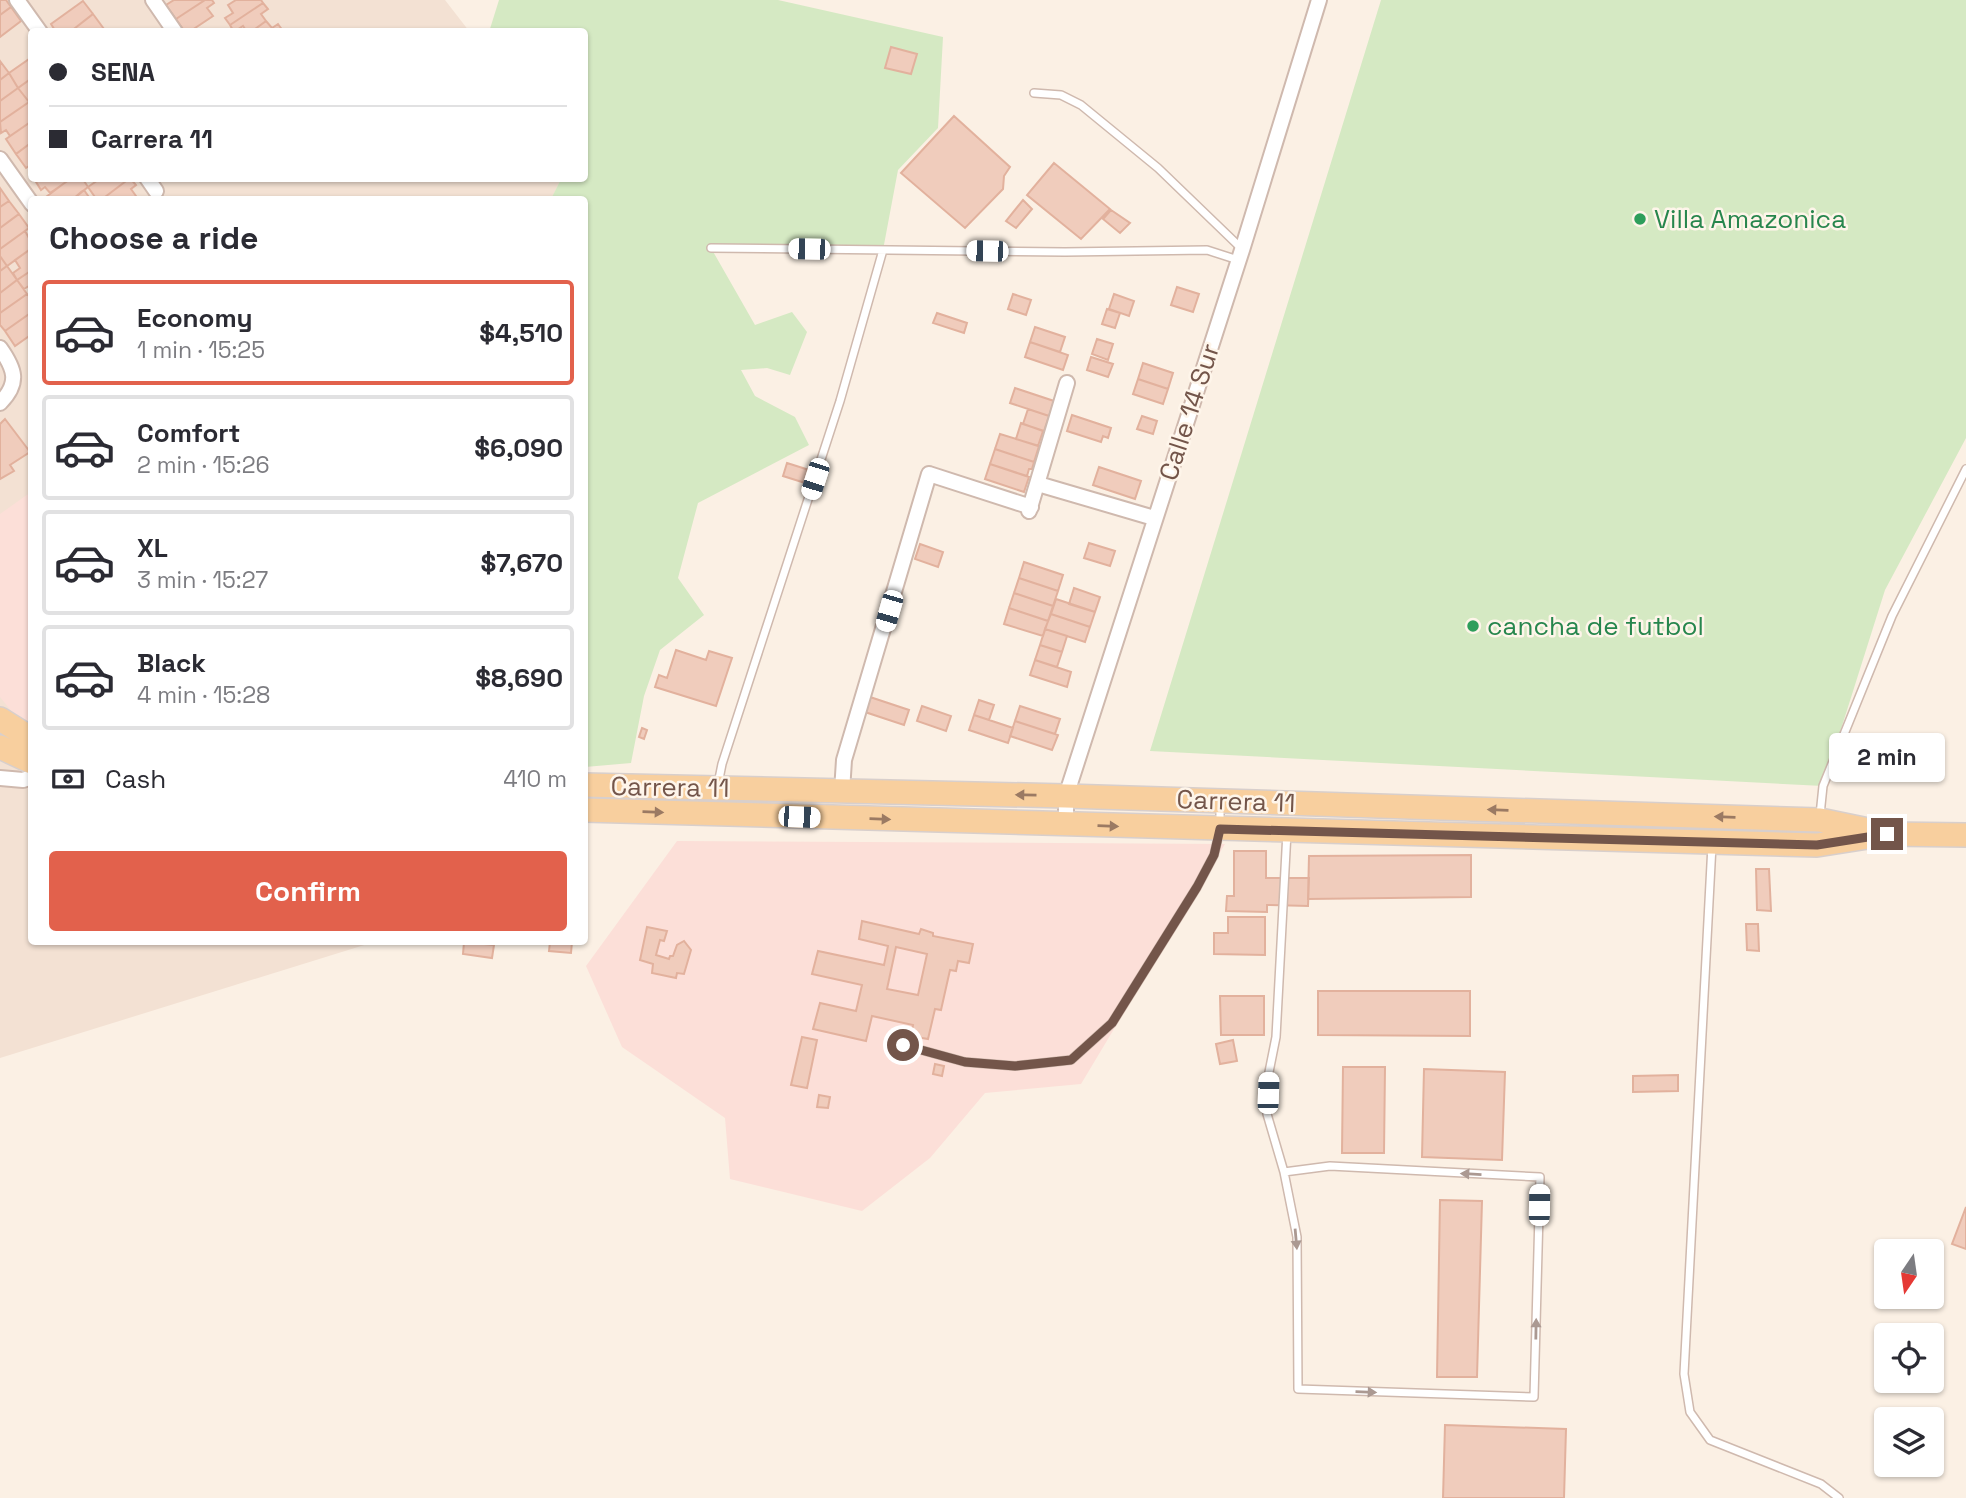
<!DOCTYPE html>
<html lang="en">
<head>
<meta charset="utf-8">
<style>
	body { margin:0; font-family:"Space Grotesk",sans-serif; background:#f2f2f3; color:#2b2b33; height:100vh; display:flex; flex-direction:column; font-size:26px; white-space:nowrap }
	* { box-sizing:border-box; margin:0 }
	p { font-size:23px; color:#7c7c81 }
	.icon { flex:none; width:38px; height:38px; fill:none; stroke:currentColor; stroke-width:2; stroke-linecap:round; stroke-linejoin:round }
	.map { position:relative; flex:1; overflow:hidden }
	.panel { position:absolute; left:28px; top:196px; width:560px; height:749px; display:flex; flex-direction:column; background:#fff; border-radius:7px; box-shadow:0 2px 5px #0004 }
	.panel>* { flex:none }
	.hud { position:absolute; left:28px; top:28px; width:560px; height:154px; border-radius:7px; box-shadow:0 2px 5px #0004; display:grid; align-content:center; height:154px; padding:0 21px; background:#fff }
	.needle { width:46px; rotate:193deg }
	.tools { position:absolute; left:1874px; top:1239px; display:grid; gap:14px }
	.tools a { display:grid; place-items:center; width:70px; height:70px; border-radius:7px; background:#fff; box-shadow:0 2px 5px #0004; font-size:35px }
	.end { position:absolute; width:32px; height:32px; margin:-16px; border:9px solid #73554a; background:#fff; box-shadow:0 0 0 4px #fff }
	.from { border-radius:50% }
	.bubble { position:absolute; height:49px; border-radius:7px; background:#fff; box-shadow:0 2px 5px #0004; font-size:23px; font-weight:800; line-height:49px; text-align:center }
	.car { position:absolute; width:21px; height:42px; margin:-21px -10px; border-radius:9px; box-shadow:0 0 5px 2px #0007; background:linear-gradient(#fff 24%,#345 0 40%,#fff 0 76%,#345 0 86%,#fff 0) }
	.hud b { display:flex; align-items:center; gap:24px; height:66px; font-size:26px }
	.hud b+b { border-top:2px solid #e1e1e2 }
	.hud i { width:18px; height:18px; background:#2b2b33 }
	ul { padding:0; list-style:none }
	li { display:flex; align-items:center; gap:21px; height:105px; margin:0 14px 10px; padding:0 7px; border:4px solid #e1e1e2; border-radius:7px }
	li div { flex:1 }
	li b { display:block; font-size:26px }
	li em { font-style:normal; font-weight:800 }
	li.current { border-color:#e2614c }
	li>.icon { width:63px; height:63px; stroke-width:1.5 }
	h2 { padding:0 21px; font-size:32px; line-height:84px }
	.pay { display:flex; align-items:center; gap:18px; height:77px; padding:0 21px; font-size:26px }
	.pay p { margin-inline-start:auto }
	.primary-button { display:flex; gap:14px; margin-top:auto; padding:14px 21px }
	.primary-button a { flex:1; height:80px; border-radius:7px; background:#e2614c; color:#fff; font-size:28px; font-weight:800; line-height:80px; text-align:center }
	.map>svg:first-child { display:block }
</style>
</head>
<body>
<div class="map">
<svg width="1966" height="1498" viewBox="0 0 1966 1498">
	<rect width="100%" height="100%" fill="#fbf0e4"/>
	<path fill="#f3e1d3" d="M0,0H445L469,31L32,32V178L561,179L551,200H32V942H374L0,1058Z"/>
	<path fill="#fcdfd8" d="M31,492V729L25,728L0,697V514Z
		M677,841L1225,844L1081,1084L985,1093L930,1158L862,1211L730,1179L725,1118L622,1047L586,966Z"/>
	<path fill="#d5e9c3" d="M499,0H778L943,37L938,128L898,170L883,250L711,248L755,325L792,312L807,332L790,375L767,368L741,370L755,396L795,417L809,445L698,503L678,578L704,615L660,650L644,696L631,763L585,767L584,200L551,199L561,179L584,178V32H489Z
		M1381,0H1966V438L1885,590L1823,786L1150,751Z"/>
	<path fill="#f0ccbc" stroke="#e2b19d" stroke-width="2" fill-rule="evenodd" d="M0,0H6L11,7L0,15Z
		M174,0H205L176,19L166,5Z
		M205,0H212L214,3L207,8L213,16L189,32H185L176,19Z
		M236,0H261L263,3L230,25L225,18L233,13L228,5Z
		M83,1L93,14L70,32H56L51,24Z
		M263,3L268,9L261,14L266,21L251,32H247L243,26L234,32L230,25Z
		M11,7L21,21L0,37V15Z
		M93,14L104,29L100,32H70Z
		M266,21L272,28L278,24L283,31L251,32Z
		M891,47L917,54L911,74L885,68Z
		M32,57V78L18,88L9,73Z
		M0,61L9,73L0,80Z
		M9,73L18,88L0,101V80Z
		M32,78V100L29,102L18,88Z
		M18,88L29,102L0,122V101Z
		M29,102L32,106V121L10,136L6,130L1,133L0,122Z
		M954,116L1010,167L1004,176L1003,189L965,228L901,173Z
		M32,121V142L16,154L6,139Z
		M32,142V164L26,168L16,154Z
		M1054,163L1110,209L1081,239L1027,195Z
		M41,178H68L69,180L50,193L45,187L41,190L36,182Z
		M71,178H82L88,187L72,200H48L46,197Z
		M101,178H130L101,200H97L88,187Z
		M130,178L136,185L131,189L136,196L131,200H101Z
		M0,188L9,201L0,207Z
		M84,190L91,200H72L81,192Z
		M1023,200L1032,209L1016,228L1006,221Z
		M9,201L19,214L0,228V207Z
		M1111,210L1130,223L1120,233L1103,219Z
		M19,214L29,228L0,249V228Z
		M25,231L29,238L32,237V248L7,266L0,256V249Z
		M32,248V270L17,280L13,273L20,268L15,260Z
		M0,256L7,266L0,271Z
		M7,266L17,280L0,293V271Z
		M32,270V284L24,289L17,280Z
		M17,280L27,294L0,313V293Z
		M1177,287L1199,294L1193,312L1171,305Z
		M27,294L32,299V312L5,331L0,325V313Z
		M1013,294L1031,300L1026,315L1008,309Z
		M1114,294L1134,301L1129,316L1109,309Z
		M1107,309L1120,313L1115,328L1102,324Z
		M32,312V334L15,346L5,331Z
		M937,313L967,323L964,333L933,323Z
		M1035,327L1065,337L1060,352L1030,342Z
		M1097,339L1113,344L1108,360L1092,354Z
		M1030,342L1068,355L1063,370L1025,357Z
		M1091,357L1113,364L1108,377L1087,370Z
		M1143,363L1173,373L1168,389L1138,379Z
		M1138,379L1168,389L1163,404L1133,394Z
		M1015,388L1054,401L1049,416L1010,403Z
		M1028,409L1049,416L1044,431L1023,424Z
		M1072,415L1111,428L1108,438L1103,436L1101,442L1067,431Z
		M1142,416L1157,421L1153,434L1137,429Z
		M5,419L30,452L10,465L14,471L0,479V424Z
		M1021,423L1043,431L1038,446L1016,439Z
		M1000,434L1039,446L1034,462L995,449Z
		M995,449L1034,462L1032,469H1029L1027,476L990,464Z
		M787,463L809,470L805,483L783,476Z
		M990,464L1029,477L1024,492L985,479Z
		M1099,467L1141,481L1135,499L1093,485Z
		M1089,543L1115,551L1110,566L1084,558Z
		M920,544L943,552L938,567L915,559Z
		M1024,562L1063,575L1058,591L1019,578Z
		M1019,578L1058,591L1053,606L1014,593Z
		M1074,588L1100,597L1095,612L1069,604Z
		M1014,593L1053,606L1048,621L1009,608Z
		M1056,599L1095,612L1090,627L1051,614Z
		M1009,608L1048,621L1043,636L1004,624Z
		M1051,614L1090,627L1085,642L1045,629Z
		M1045,629L1067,636L1062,652L1040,645Z
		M1040,645L1062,652L1057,667L1035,660Z
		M676,650L706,660L709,651L732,658L716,706L655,687L659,675L667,678Z
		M1035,660L1071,672L1067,687L1030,675Z
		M870,697L909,710L904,725L865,712Z
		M979,700L994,705L989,720L974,715Z
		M922,706L951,716L946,731L917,721Z
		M1020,706L1060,719L1055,734L1015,721Z
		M974,715L1013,728L1008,743L969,730Z
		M1015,721L1058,735L1052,750L1010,736Z
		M642,728L647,730L644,739L639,737Z
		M1234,851H1266V878H1309L1308,906L1267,905V912L1226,911L1227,896H1234Z
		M1471,855V897L1308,899L1309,856Z
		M1756,869H1769L1771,911L1757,910Z
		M1228,917H1265V955L1214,954V933H1228Z
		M862,921L919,934L921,929L933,933V936L973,944L969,963L958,961L956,971L950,970L941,1010L935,1009L928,1039L911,1036L913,1025L872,1016L866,1041L813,1029L820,1003L856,1011L862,985L812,974L818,951L884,965L888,946L859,939ZM896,947L927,954L918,995L887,989Z
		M1746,924H1758L1759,951L1747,950Z
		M647,927L667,931L664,941L660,940L656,955L669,959L670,956H673L677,945L684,941L691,950L684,974L677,973L676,978L652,973L653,964L640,960Z
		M464,942L494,945L492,958L463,954Z
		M550,942H572L571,953L549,951Z
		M1318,991H1470V1036L1318,1035Z
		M1220,996H1264V1035H1221Z
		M802,1037L817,1040L807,1088L791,1085Z
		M1233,1040L1237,1061L1220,1064L1216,1044Z
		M935,1064L944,1066L942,1076L933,1074Z
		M1343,1067H1385L1384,1153H1342Z
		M1424,1069L1505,1072L1502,1160L1422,1157Z
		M1678,1075V1091L1633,1092V1076Z
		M819,1095L830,1097L828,1108L817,1107Z
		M1440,1200L1482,1201L1477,1377H1437Z
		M1966,1207V1249L1952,1244Z
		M1445,1425L1566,1429L1564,1498H1443Z"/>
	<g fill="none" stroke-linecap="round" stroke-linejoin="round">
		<defs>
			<path id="lane" d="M1034,93L1061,95L1081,105L1158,168L1242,249
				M711,248L1065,252L1207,250L1238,260
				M718,784L722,764L840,401L883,250
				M1820,815L1823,786L1892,616L1966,469
				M1712,845L1684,1374L1690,1412L1710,1440L1821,1484L1839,1498
				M903,1045L965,1062L1015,1066L1071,1060L1112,1023L1197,887L1214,855L1220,829V803
				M1284,1172L1330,1166L1540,1177L1534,1397L1298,1389L1297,1237L1284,1172L1267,1114L1269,1072L1276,1037L1287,832"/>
			<path id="street" d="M17,0L40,32
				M153,0L175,32
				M0,159L32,204
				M147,178L156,191
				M0,348C15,369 20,383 0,403
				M1038,484L1154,518
				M1029,511L1067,383
				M0,778L23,780L32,777
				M842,791L844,760L929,474L1031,507
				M1066,825V796L1242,250L1319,0"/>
			<path id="primary" d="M0,719L32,739
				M0,747L32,762
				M584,785L1066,796L1820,820L1873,831
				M584,810L1817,845L1887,834L1966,835"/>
		</defs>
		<use href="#lane" stroke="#cfb9ae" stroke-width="10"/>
		<use href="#street" stroke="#cfb9ae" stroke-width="18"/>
		<use href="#primary" stroke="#d8cfcc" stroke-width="26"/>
		<use href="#lane" stroke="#fff" stroke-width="7"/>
		<use href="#street" stroke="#fff" stroke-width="14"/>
		<use href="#primary" stroke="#f8cf9e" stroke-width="23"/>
	</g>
	<defs><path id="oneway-solid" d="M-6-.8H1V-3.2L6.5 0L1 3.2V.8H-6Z" transform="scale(1.75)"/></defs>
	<g fill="#9b7a63">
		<use href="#oneway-solid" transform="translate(1026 795) rotate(-179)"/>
		<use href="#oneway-solid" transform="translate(1498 810) rotate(-178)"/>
		<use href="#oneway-solid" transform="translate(653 812) rotate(2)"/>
		<use href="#oneway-solid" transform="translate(1725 817) rotate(-178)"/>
		<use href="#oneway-solid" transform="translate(880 819) rotate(2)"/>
		<use href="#oneway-solid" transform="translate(1108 826) rotate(2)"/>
	</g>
	<g fill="#ab9992">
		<use href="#oneway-solid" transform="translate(1471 1174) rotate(-177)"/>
		<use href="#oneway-solid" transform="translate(1296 1239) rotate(85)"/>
		<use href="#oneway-solid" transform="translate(1536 1329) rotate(-89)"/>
		<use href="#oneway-solid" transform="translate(1366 1392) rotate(2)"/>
	</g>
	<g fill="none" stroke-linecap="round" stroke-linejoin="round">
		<path stroke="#73554a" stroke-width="9" d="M903,1045L965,1062L1015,1066L1071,1060L1112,1023L1197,887L1214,855L1220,829L1817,845L1887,834"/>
	</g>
	<g fill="#2e9e5b" stroke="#fef5ea" stroke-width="2.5">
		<circle cx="1640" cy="219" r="7"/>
		<circle cx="1473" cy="626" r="7"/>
	</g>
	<g text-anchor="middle" stroke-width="5" stroke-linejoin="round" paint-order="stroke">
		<g font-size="26" fill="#27864d" stroke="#fef5ea" text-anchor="start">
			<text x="1654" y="228">Villa Amazonica</text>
			<text x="1487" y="635">cancha de futbol</text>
		</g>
		<g font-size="26" fill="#73554a" stroke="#fef5ea">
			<text transform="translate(1189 412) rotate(-72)" y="9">Calle 14 Sur</text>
			<text transform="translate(670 787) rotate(1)" y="9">Carrera 11</text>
			<text transform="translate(1236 801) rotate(2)" y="9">Carrera 11</text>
		</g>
	</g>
</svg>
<div class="tools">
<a><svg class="needle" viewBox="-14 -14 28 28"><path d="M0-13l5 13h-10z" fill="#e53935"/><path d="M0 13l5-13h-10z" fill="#7c7c81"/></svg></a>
<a><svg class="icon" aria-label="locate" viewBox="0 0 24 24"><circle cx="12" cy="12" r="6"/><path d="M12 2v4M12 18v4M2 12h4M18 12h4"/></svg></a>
<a><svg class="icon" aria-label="layers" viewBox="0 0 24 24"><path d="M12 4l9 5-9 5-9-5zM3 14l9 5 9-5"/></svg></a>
</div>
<i class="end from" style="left:903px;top:1045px"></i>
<i class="end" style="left:1887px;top:834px"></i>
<div class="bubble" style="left:1829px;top:733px;width:116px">2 min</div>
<i class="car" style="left:809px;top:249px;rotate:271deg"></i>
<i class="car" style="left:987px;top:251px;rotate:271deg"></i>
<i class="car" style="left:815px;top:479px;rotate:198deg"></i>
<i class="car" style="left:889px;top:611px;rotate:196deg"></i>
<i class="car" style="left:799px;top:817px;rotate:92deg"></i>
<i class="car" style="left:1268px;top:1093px;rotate:2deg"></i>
<i class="car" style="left:1539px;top:1205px;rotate:1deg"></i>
<div class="hud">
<b><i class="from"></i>SENA</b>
<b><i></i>Carrera 11</b>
</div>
<section class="panel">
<h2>Choose a ride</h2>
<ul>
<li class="current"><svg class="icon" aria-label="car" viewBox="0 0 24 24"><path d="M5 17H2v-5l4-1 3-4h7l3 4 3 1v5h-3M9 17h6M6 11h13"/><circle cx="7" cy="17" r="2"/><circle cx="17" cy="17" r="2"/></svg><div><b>Economy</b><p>1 min · 15:25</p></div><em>$4,510</em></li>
<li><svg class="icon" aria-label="car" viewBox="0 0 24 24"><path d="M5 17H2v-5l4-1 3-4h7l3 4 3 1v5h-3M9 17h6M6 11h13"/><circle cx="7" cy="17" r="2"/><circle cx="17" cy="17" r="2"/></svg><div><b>Comfort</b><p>2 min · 15:26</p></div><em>$6,090</em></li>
<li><svg class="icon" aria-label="car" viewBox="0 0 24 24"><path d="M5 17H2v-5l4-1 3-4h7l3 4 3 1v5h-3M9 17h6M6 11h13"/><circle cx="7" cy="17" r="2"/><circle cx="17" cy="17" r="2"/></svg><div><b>XL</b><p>3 min · 15:27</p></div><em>$7,670</em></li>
<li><svg class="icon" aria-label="car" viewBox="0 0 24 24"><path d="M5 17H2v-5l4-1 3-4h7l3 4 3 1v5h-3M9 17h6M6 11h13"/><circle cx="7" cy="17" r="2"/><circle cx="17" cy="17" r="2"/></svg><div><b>Black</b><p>4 min · 15:28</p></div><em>$8,690</em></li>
</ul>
<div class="pay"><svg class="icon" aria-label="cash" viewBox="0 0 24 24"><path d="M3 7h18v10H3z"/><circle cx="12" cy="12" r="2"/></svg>Cash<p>410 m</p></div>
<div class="primary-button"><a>Confirm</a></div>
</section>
</div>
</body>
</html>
